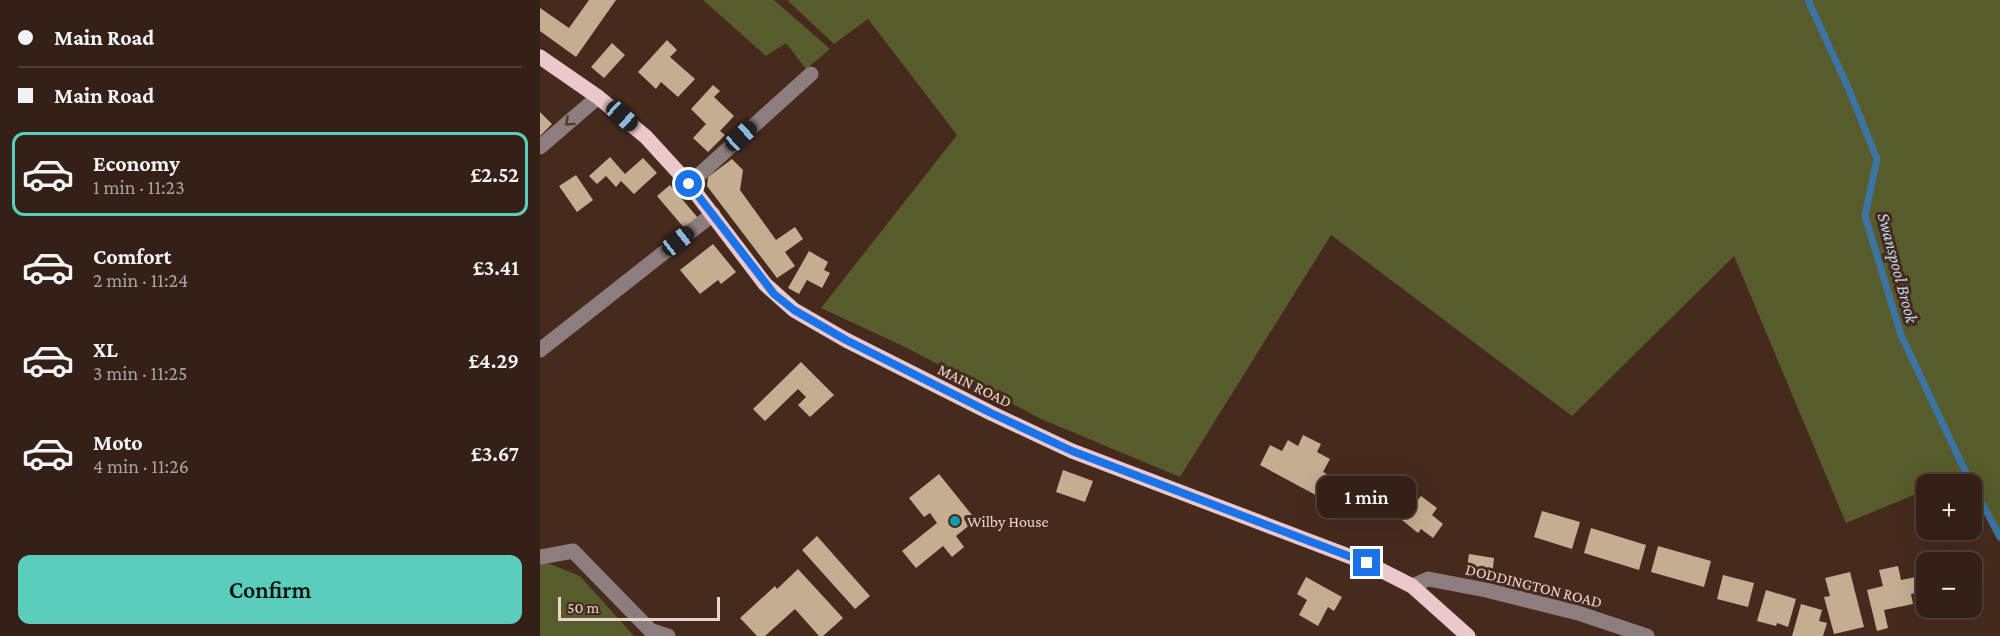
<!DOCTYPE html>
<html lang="en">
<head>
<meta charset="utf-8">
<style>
	body { margin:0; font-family:"Crimson Pro",serif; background:#3c281f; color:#f1f3f6; height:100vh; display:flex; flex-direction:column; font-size:22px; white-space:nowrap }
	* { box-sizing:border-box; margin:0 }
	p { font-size:20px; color:#a9a3a1 }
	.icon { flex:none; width:33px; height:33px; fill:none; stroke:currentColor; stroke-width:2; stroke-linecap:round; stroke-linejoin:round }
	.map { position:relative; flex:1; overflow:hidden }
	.drawer { display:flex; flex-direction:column; background:#342016; width:540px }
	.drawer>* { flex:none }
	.banner { display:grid; align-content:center; height:132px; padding:0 18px; background:#342016 }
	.fabs { position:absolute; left:1376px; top:474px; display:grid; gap:12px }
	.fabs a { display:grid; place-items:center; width:66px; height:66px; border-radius:12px; background:#342016; box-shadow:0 6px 24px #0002,0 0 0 2px #4e3e35; font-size:30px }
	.scale { position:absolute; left:18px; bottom:15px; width:162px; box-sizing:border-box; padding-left:6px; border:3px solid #e8d5cd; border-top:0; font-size:16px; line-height:21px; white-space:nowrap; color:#e8d5cd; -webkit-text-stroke:4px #462a1e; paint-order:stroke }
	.end { position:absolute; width:27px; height:27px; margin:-14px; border:8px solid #1a73e8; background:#fff; box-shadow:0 0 0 3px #fff }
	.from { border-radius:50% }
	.bubble { position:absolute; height:42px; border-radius:12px; background:#342016; box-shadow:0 6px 24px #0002,0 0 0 2px #4e3e35; font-size:20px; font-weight:600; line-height:42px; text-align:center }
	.car { position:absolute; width:18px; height:36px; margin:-18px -9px; border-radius:8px; box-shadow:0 0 4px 2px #0007; background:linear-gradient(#222 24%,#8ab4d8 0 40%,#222 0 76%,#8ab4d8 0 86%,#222 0) }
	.banner b { display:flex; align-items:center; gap:21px; height:57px; font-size:22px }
	.banner b+b { border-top:2px solid #4e3e35 }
	.banner i { width:15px; height:15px; background:#f1f3f6 }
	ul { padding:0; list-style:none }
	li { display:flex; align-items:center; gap:18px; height:84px; margin:0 12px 9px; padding:0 6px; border:3px solid transparent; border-radius:12px }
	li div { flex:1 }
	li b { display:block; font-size:22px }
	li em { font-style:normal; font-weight:600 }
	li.on { border-color:#5acebd }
	li>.icon { width:54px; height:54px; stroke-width:1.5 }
	.primary-button { display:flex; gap:12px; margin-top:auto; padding:12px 18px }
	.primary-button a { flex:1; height:69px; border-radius:12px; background:#5acebd; color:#111; font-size:24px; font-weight:600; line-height:69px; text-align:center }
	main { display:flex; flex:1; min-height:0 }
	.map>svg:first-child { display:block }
</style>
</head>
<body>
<main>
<section class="drawer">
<div class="banner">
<b><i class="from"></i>Main Road</b>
<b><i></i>Main Road</b>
</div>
<ul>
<li class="on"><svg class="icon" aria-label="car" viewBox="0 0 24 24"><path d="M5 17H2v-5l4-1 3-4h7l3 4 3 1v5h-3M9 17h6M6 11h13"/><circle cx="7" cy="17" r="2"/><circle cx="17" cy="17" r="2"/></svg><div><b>Economy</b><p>1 min · 11:23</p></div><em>£2.52</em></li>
<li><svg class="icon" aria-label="car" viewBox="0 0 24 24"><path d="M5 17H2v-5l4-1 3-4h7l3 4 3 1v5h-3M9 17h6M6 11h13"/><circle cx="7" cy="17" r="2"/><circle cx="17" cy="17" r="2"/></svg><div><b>Comfort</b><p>2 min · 11:24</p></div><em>£3.41</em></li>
<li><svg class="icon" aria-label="car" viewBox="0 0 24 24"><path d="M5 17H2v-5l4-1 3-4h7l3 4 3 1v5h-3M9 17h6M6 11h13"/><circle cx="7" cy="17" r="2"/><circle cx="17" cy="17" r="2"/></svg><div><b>XL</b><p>3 min · 11:25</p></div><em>£4.29</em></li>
<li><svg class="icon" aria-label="car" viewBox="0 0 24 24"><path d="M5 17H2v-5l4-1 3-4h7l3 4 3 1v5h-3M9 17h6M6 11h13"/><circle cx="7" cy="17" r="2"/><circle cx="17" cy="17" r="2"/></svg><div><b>Moto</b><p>4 min · 11:26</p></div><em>£3.67</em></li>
</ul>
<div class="primary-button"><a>Confirm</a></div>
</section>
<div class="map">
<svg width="1460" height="636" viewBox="0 0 1460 636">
	<rect width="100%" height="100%" fill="#462a1e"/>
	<path fill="#585b2b" d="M163,0H234L290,49L266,69L246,43L226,56Z
		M247,0H1460V537L1426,474L1399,484H1386V490L1306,523L1194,256L1032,416L791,235L640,477L501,419L367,348L281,308L417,135L328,19L294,44Z
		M5,562L40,576L94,636H0V565Z"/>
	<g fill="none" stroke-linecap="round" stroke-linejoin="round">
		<path stroke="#3c73a1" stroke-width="7" d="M1268,0L1310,92L1337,159L1325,216L1361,335L1426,473L1460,537"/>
	</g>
	<path fill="#c4ad91" d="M49,0H76L36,57L0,31V8L29,28Z
		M127,40L137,50L130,57L155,79L138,97L121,82L116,89L98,72Z
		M72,43L85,55L64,78L51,67Z
		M173,85L180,91L174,97L194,116L180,131L185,135L168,152L153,138L166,124L151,109Z
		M0,112L12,124L0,136Z
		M70,157L85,174L103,158L117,173L94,194L81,181L76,187L66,176L57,184L49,176Z
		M192,159L203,170L200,190L236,240L255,227L263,239L245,252L255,266L237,278L167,186L168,177Z
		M36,175L53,200L37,212L19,186Z
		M130,185L158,218L145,229L117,196Z
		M173,244L196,272L181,284L178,280L160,294L140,270Z
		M269,251L288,262L284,270L290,273L282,288L267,280L259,294L248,288Z
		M261,362L294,395L270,417L258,405L266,397L258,389L225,421L213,409Z
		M763,435L781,444L777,452L790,459L783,472L796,479L785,500L720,465L730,445L742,451L748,440L758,446Z
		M523,470L553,481L545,502L516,492Z
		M399,474L436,520L416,536L424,547L412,557L403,546L376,568L362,551L397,523L390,513L384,517L369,498Z
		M881,496L897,508L892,515L903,524L893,538L881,529L878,533L862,520Z
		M1002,511L1040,522L1032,549L994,537Z
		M1051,528L1106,545L1099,570L1044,553Z
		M277,536L330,596L315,609L262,550Z
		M1118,546L1171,561L1164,587L1111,572Z
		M929,554L954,558L952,577L926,573Z
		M1358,566L1361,580L1376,577L1380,592L1371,594L1373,604L1344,610L1348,628L1337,631L1327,590L1343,586L1339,570Z
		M258,569L303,618L283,636H279L255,609L225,636H217L200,618L235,586L237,589Z
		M1310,572L1324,627L1294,634L1284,597L1290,596L1285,578Z
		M1183,575L1214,583L1208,607L1177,599Z
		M766,577L802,597L794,611L788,607L778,626L759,615L767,600L757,594Z
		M1226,590L1256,599L1248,627L1237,623L1236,626L1217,621Z
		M1261,604L1282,610L1279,621L1287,623L1283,636H1252Z"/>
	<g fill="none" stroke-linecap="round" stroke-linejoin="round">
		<path stroke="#8e7d7f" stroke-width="15" d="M0,147L58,97
			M149,184L271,74
			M0,350L173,214
			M0,557L33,551L110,630L128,636
			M872,586L888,579L946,590L1038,613L1107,636"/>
		<path stroke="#ebc8cb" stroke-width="15" d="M0,57L58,97L106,137L149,184L225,284L254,310L306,340L451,413L532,451L827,563L872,586L928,636"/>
	</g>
	<defs><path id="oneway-chevron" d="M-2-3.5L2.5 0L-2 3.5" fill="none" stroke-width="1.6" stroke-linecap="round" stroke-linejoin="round" transform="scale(1.5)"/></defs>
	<use stroke="#543b31" href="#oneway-chevron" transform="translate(29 122) rotate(138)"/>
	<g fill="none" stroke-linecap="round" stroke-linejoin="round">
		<path stroke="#1a73e8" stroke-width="8" d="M149,184L234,294L254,310L306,340L451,413L532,451L827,563"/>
	</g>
	<circle fill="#0f9aa8" stroke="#462a1e" stroke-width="2" cx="415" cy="521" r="6"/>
	<g text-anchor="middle" stroke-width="6" stroke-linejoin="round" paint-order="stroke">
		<g font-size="16" fill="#e8d5cd" stroke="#462a1e">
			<text transform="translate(435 385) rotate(26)" y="6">MAIN ROAD</text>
			<text transform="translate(994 585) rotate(14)" y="6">DODDINGTON ROAD</text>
		</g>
		<g font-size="16" fill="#e8d5cd" stroke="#462a1e" text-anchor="start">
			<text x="427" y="527">Wilby House</text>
		</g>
		<g font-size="18" font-style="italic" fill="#b9d7f2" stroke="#462a1e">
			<text transform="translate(1358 268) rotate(75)" y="6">Swanspool Brook</text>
		</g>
	</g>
</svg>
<div class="fabs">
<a>+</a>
<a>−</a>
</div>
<div class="scale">50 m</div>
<i class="end from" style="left:149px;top:184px"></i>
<i class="end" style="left:827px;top:563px"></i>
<div class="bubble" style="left:777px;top:476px;width:99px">1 min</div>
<i class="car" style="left:82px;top:116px;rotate:132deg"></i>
<i class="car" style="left:201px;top:136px;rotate:48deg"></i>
<i class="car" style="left:138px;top:241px;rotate:52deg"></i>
</div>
</main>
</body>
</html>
